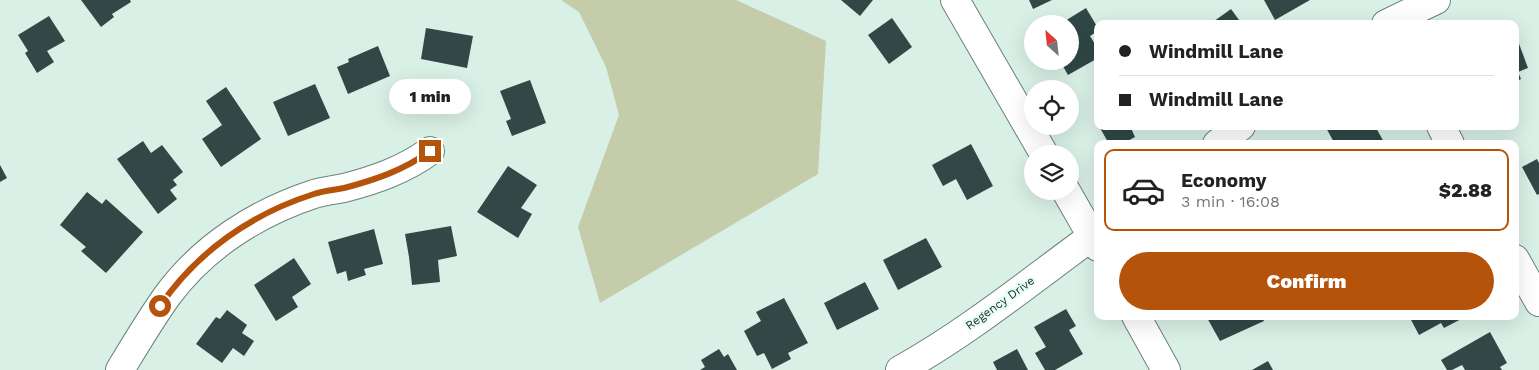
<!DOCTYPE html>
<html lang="en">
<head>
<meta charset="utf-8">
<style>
	body { margin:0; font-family:"Work Sans",sans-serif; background:#f2f2f2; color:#222; height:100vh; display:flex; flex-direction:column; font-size:19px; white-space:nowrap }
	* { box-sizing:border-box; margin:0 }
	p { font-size:16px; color:#767676 }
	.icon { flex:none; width:28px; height:28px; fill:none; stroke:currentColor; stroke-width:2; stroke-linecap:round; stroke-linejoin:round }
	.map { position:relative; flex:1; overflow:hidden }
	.side { position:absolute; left:1094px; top:140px; width:425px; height:180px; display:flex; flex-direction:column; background:#fff; border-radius:10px; box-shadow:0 5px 20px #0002 }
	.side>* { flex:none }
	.banner { position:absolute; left:1094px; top:20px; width:425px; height:110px; border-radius:10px; box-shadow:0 5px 20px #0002; display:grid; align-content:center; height:110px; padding:0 25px; background:#fff }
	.needle { width:32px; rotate:333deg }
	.controls { position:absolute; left:1024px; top:15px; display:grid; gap:10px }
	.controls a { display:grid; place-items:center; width:55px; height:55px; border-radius:50%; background:#fff; box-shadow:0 5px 20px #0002; font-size:25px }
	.end { position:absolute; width:22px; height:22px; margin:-11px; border:6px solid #b45309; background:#fff; box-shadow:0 0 0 2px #fff }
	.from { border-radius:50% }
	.bubble { position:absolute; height:35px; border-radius:18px; background:#fff; box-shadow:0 5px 20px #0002; font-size:16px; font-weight:800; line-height:35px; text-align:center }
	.banner b { display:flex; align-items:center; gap:18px; height:48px; font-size:19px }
	.banner b+b { border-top:1px solid #e0e0e0 }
	.banner i { width:12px; height:12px; background:#222 }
	ul { padding:9px 0 0; list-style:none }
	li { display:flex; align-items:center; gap:15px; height:82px; margin:0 10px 8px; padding:0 15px; border:2px solid transparent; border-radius:10px }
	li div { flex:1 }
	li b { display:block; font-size:19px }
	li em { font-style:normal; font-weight:800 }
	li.active { border-color:#b45309 }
	li>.icon { width:45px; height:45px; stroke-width:1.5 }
	.primary-button { display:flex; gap:10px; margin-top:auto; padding:10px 25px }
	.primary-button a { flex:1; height:58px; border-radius:30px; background:#b45309; color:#fff; font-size:20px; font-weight:800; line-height:58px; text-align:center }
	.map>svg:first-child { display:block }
</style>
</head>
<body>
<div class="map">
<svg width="1539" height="370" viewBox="0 0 1539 370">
	<rect width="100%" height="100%" fill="#d9f0e6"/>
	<path fill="#c4ccaa" d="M561,0H736L826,41L818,174L600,303L578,227L619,115L606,67L579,12Z"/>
	<path fill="#314846" d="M81,0H130L131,2L112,14L114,17L101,27Z
		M841,0H873L860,16Z
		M1029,0H1052L1033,9Z
		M1264,0H1310L1275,20Z
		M1086,8L1098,28V31L1090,36L1098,49V58L1068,75L1060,61H1070V24H1060Z
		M1231,9L1242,24H1210Z
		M49,16L65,41L47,51L54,62L37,73L25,53L28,51L18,35Z
		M892,18L912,47L889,64L868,35Z
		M426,28L473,36L467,68L421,59Z
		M1515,33L1528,68L1518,72L1521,79L1515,82Z
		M378,46L390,76L348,94L337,67L349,62L348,59Z
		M530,80L546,123L512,136L506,121L511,119L500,91Z
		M315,84L330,118L288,136L273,102Z
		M226,87L261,139L221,167L202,139L222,125L206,101Z
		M1099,126H1130L1135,137L1122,144H1109Z
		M1325,126H1375L1385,144H1335Z
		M143,141L151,153L162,145L183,172L173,180L177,185L170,190L177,199L158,214L117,159Z
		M971,144L993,186L967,200L956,179L943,186L932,165Z
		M1537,159L1539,163V194L1537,195L1522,167Z
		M0,165L7,178L0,182Z
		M508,166L537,185L521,208L532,214L518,238L477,212Z
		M87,192L102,204L106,199L143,232L106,273L81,251L86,247L60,225Z
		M451,226L457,256L438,260L440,282L412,285L409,257L405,234Z
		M374,229L383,264L364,269L366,275L348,281L346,271L337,274L328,242Z
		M926,238L942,267L898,290L883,260Z
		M294,258L311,284L292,297L298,307L276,321L254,285Z
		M865,282L879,309L837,330L824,303Z
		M784,298L808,343L788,353L791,359L772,369L764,353L757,356L744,331L761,321L756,312Z
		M1066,309L1076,326L1069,330L1083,354L1055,370H1045L1035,353L1046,347L1034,327Z
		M227,310L247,325L242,333L254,341L244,356L233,348L222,363L196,344L216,317L220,319Z
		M1206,316H1262L1264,321L1220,341Z
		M1409,316H1467L1444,328L1441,323L1419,335Z
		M1490,332L1507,363L1500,367L1502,370H1465L1462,365L1452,370H1447L1441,360Z
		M719,349L724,357L728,354L737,370H700L705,367L701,360Z
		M1017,349L1028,370H997L993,362Z
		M1268,361L1273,370H1252Z"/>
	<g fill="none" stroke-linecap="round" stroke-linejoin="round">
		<defs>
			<path id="minor" d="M955,0L1044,154
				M1386,24L1436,0
				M1441,126L1450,144
				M1217,144L1241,126
				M1066,191L1098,247
				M1515,259L1539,302
				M1136,316L1166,370
				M120,370C135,345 150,320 167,296C203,247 256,213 314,194C324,191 334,190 344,188C375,180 404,170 430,151
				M900,370C970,331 1033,279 1098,232"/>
		</defs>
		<use href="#minor" stroke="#6d8279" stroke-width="30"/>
		<use href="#minor" stroke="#fff" stroke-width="28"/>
	</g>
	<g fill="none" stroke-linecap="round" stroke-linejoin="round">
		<path stroke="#b45309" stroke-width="6" d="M160,306C197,252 251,214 314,194C323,191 334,190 344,188C375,180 404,170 430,151"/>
	</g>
	<g text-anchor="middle" stroke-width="5" stroke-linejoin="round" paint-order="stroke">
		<g font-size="12" fill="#28302c" stroke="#e6fef3">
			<text transform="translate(1000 303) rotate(-36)" y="4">Regency Drive</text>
		</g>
	</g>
</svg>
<div class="controls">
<a><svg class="needle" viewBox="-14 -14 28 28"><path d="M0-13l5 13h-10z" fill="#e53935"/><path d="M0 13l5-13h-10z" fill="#767676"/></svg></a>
<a><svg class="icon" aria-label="locate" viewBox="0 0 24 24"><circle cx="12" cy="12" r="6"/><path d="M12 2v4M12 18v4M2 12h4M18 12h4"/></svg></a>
<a><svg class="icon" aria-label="layers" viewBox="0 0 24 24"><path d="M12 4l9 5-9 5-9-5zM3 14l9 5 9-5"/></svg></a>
</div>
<i class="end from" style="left:160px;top:306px"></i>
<i class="end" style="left:430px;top:151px"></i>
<div class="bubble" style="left:389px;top:79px;width:82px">1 min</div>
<div class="banner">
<b><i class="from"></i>Windmill Lane</b>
<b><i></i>Windmill Lane</b>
</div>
<section class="side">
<ul>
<li class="active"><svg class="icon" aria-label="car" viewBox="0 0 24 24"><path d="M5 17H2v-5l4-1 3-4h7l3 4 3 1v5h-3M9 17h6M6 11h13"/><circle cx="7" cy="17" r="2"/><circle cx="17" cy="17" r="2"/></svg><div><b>Economy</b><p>3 min · 16:08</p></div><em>$2.88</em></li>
</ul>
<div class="primary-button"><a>Confirm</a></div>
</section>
</div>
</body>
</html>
